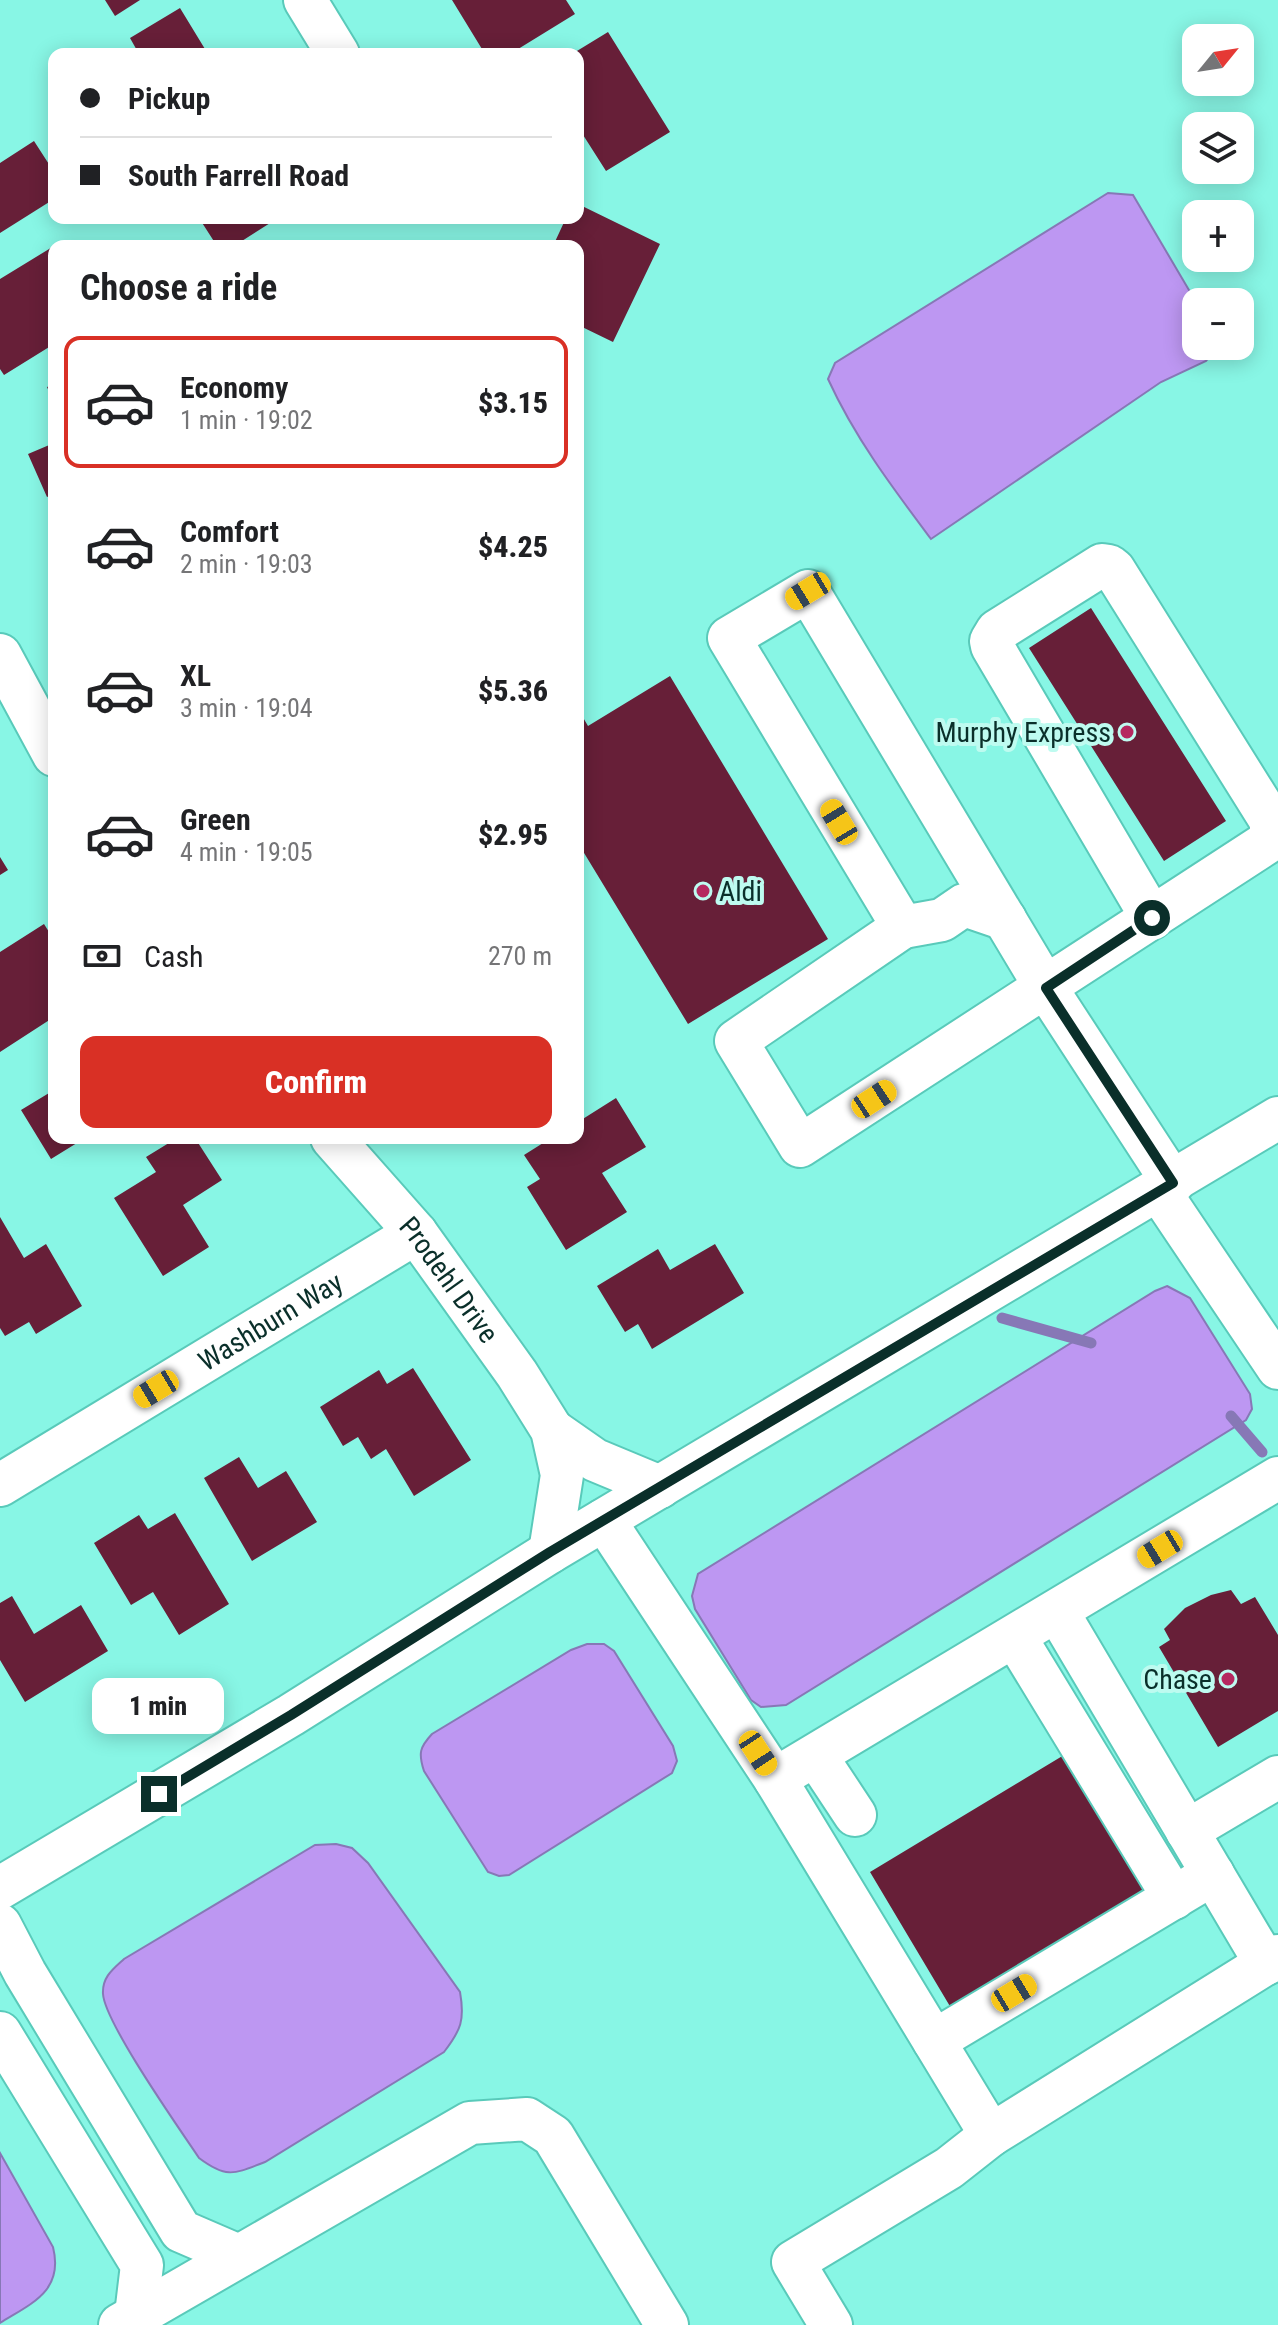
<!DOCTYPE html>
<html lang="en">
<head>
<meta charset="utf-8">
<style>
	body { margin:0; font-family:"Roboto Condensed",sans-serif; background:#f2f2f2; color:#202124; height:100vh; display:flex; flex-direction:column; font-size:30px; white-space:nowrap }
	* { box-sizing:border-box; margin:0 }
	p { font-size:26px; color:#757577 }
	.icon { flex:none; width:44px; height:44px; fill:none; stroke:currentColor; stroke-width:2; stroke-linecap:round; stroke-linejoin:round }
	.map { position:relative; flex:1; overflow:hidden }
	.side { position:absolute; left:48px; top:240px; width:536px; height:904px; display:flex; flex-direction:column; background:#fff; border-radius:16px; box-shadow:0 4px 20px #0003 }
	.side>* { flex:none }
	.guide { position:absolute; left:48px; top:48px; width:536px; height:176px; border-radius:16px; box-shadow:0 4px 20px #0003; display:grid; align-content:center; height:176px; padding:0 32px; background:#fff }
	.needle { width:52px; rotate:60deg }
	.controls { position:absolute; left:1182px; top:24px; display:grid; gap:16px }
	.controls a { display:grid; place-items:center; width:72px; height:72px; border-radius:16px; background:#fff; box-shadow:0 4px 20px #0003; font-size:40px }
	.end { position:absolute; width:36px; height:36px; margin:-18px; border:10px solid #0a2f2a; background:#fff; box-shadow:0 0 0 4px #fff }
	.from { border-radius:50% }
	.bubble { position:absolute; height:56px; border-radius:16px; background:#fff; box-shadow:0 4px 20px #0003; font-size:26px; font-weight:800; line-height:56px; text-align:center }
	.car { position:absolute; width:24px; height:48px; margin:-24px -12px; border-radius:10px; box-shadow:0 0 6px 2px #0007; background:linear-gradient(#f5c518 24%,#345 0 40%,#f5c518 0 76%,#345 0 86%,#f5c518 0) }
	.guide b { display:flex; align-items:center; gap:28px; height:76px; font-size:30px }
	.guide b+b { border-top:2px solid #e0e0e0 }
	.guide i { width:20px; height:20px; background:#202124 }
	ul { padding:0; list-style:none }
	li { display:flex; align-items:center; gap:24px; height:132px; margin:0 16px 12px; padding:0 16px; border:4px solid transparent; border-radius:16px }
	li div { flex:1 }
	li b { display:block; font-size:30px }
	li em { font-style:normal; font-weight:800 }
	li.on { border-color:#d93025 }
	li>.icon { width:72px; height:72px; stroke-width:1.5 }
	h2 { padding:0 32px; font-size:36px; line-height:96px }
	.pay { display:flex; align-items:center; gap:20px; height:88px; padding:0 32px; font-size:30px }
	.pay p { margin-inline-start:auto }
	.primary-button { display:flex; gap:16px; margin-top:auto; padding:16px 32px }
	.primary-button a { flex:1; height:92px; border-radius:16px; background:#d93025; color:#fff; font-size:32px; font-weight:800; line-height:92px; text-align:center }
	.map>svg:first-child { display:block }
</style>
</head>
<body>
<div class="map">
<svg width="1278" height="2325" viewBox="0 0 1278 2325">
	<rect width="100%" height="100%" fill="#88f6e5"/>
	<path fill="#bd97f2" stroke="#8778b6" stroke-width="2" d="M1108,193L1133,195L1196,302V346H1218L1206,361L1161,382L931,539C892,487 855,438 828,379L835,363Z
		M1167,1286L1190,1298L1250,1394L1252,1409L1246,1420L786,1705L761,1707L751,1700L695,1609L692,1596L698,1574L1155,1291Z
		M587,1644H604L614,1651L673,1746L677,1761L672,1773L509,1875L499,1876L488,1872L424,1771C418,1753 420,1747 432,1734L571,1650Z
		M336,1844L352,1848L368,1863L460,1992C465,2020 461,2030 444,2052L265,2162C234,2174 227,2179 199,2158C179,2128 105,2023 103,1994C102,1977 113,1969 124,1959L315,1845Z
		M0,2153L53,2247C64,2291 32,2303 0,2323Z"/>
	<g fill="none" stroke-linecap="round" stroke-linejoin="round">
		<path stroke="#8778b6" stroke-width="11" d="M1002,1318L1091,1343
			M1231,1416L1262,1452"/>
	</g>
	<path fill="#671f38" d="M105,0H140L115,16Z
		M452,0H566L575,14L510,54H485Z
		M180,8L208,54H139L130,38Z
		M608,32L670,132L606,171L578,127V54H572Z
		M34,141L54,172V199L0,233V163Z
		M578,204L660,244L613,342L578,325V246H553L566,218H578Z
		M199,218H278L234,246H217Z
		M54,246V314L50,316L54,322V344L4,375L0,369V279Z
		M54,384V403L47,387Z
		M54,443V494L47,497L28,454Z
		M1091,608L1226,821L1164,861L1029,648Z
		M670,676L828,939L688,1024L578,843V709L588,726Z
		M0,857L8,870L0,875Z
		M44,924L54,940V1017L0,1052V952Z
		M54,1090V1138H85L51,1159L21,1110Z
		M616,1098L646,1147L602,1173L627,1212L566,1250L527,1187L540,1179L524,1155L551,1138H578V1122Z
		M177,1138H195L222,1180L183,1205L209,1247L163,1276L114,1198L156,1172L146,1157Z
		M0,1217L24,1258L46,1244L82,1306L36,1334L29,1322L5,1336L0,1328Z
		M715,1244L744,1293L652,1349L638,1324L625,1332L597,1286L658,1249L670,1270Z
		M413,1368L471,1460L414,1496L386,1449L371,1459L358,1437L343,1446L320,1407L379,1370L387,1384Z
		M239,1457L258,1488L286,1471L317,1522L252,1561L204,1478Z
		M175,1513L229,1604L179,1635L153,1592L131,1605L94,1543L139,1515L148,1529Z
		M1231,1590L1241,1604L1255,1597L1278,1635V1711L1218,1747L1159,1647L1170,1640L1164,1629L1185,1608L1211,1595Z
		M12,1596L34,1634L81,1605L108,1651L25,1702L0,1660V1603Z
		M1069,1752L1148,1887L951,2008L870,1872Z"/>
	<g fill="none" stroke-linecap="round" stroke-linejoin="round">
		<defs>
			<g id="minor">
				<path d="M305,0L338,54"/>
				<path d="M0,655L54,755"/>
				<path d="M1152,918L992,646L991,641L997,631L1102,565L1109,566L1114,570L1271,821V840L800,1146L736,1041L903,927L729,638L808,591L1046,988L1173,1183"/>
				<path d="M903,927L942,920L964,905L1005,919"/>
				<path id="s1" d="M332,1138L416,1233L517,1374L552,1430L562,1475L550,1552"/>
				<path d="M1159,1191L1278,1368"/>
				<path d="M552,1430L595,1460L660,1487"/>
				<path id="s2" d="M0,1485L416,1233"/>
				<path d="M604,1520L775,1779L991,2135"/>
				<path d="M1057,1611L1266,1964"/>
				<path d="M1015,1637L1174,1898"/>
				<path d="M816,1756L855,1815"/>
				<path d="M775,1779L1278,1478"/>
				<path d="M1187,1831L1278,1777"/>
				<path d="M0,1888L291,1715L550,1552L1278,1118"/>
				<path d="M0,1925L25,1973L181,2231L239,2256"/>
				<path d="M0,2033L142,2265L136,2315"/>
				<path d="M934,2041L1213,1874"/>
				<path d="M120,2325L470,2123L527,2119L553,2136L667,2325"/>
				<path d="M831,2325L793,2262L949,2168L991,2135L1278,1956"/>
			</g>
		</defs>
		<use href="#minor" stroke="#59caba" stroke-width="46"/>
		<use href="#minor" stroke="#fff" stroke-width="42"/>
	</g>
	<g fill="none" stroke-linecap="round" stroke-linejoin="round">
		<path stroke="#0a2f2a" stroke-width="10" d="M159,1794L291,1715L550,1552L1173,1183L1046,988L1152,918"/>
	</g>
	<g fill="#b52960" stroke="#befbf0" stroke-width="3">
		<circle cx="1127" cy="732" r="8"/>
		<circle cx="703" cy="891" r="8"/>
		<circle cx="1228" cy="1679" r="8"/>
	</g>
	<g text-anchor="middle" stroke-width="8" stroke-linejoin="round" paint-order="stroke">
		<g font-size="28" fill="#0a2f2a" stroke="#befbf0" text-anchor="end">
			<text x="1111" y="742">Murphy Express</text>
			<text x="719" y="901" text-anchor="start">Aldi</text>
			<text x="1212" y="1689">Chase</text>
		</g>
		<g font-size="28" fill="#0a2f2a" stroke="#befbf0">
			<text dy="10" stroke="none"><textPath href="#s1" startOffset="184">Prodehl Drive</textPath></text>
			<text dy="10" stroke="none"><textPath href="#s2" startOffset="316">Washburn Way</textPath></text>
		</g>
	</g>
</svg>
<div class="controls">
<a><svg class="needle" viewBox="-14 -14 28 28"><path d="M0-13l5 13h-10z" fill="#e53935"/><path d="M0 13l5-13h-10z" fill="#757577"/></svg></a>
<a><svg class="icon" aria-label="layers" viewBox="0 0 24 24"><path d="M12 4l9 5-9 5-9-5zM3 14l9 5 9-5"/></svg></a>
<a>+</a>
<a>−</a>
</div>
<i class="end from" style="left:1152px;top:918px"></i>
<i class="end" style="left:159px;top:1794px"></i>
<div class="bubble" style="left:92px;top:1678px;width:132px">1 min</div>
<i class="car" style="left:808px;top:591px;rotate:239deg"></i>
<i class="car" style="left:839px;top:822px;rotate:329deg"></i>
<i class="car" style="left:874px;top:1099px;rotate:57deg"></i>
<i class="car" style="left:156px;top:1389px;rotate:239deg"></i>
<i class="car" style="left:1160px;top:1549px;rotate:239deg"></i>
<i class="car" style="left:758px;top:1753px;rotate:147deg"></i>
<i class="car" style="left:1014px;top:1993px;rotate:59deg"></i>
<div class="guide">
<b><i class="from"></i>Pickup</b>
<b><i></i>South Farrell Road</b>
</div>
<section class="side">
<h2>Choose a ride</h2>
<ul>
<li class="on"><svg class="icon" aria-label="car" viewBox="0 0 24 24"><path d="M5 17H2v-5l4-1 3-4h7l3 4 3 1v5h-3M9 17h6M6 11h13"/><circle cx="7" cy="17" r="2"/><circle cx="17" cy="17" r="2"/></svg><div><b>Economy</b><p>1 min · 19:02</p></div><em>$3.15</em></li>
<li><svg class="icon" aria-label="car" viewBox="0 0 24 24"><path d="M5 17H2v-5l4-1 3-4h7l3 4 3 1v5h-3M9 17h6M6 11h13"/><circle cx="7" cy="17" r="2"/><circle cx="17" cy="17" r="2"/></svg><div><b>Comfort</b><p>2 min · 19:03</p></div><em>$4.25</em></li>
<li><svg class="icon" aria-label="car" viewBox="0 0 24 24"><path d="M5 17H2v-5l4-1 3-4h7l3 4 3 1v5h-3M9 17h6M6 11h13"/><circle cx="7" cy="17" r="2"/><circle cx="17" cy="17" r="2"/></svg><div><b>XL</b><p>3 min · 19:04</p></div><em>$5.36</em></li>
<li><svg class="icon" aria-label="car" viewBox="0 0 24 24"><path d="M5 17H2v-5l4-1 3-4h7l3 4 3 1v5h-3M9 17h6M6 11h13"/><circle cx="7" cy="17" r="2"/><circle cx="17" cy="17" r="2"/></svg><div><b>Green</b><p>4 min · 19:05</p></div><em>$2.95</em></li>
</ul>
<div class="pay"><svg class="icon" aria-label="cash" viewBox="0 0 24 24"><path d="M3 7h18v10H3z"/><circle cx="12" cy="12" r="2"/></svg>Cash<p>270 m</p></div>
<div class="primary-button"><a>Confirm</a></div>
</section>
</div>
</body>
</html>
